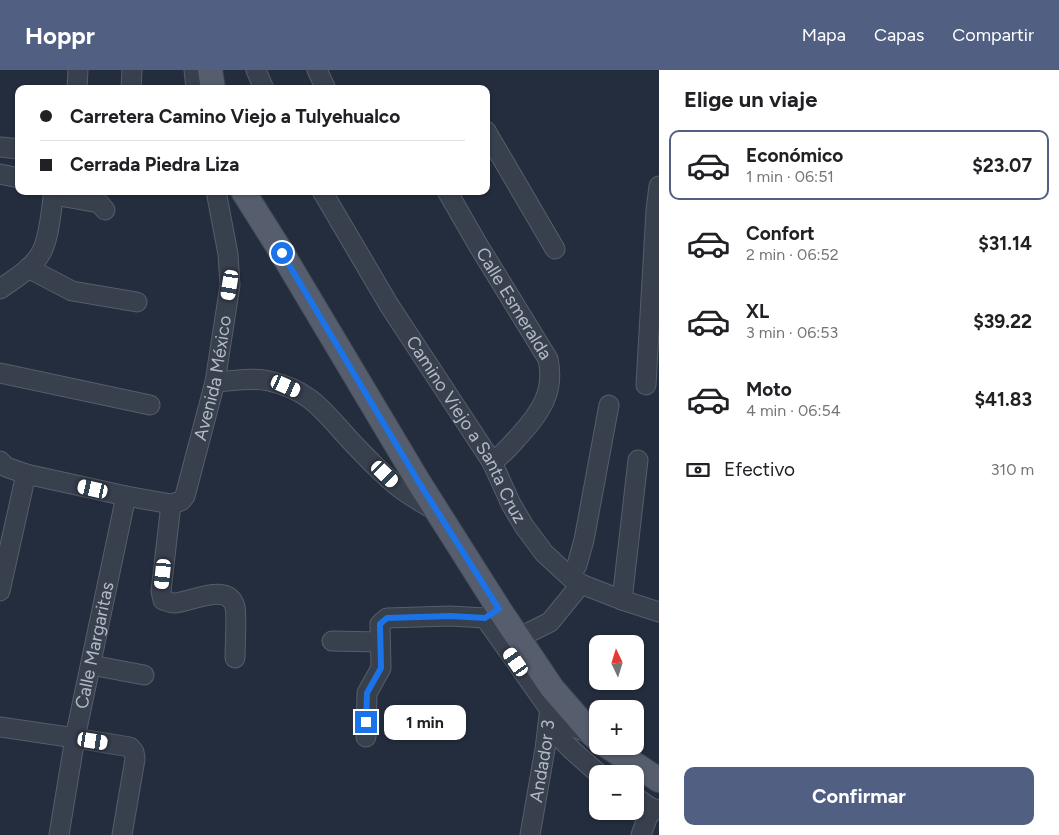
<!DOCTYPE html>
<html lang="es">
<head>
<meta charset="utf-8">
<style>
	body { margin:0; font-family:Figtree,sans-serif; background:#f2f2f2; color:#202124; height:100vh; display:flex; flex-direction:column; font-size:19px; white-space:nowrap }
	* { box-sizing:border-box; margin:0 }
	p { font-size:16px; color:#757577 }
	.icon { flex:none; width:28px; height:28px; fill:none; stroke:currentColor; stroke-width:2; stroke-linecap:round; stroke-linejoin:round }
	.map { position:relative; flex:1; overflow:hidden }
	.drawer { display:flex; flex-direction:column; background:#fff; width:400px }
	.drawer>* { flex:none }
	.top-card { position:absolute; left:15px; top:15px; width:475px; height:110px; border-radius:10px; box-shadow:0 1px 4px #0004; display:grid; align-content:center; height:110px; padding:0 25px; background:#fff }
	.needle { width:32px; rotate:356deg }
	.controls { position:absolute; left:589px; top:565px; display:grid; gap:10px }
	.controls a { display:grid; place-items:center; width:55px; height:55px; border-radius:10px; background:#fff; box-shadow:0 1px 4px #0004; font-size:25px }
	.end { position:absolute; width:22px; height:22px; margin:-11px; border:6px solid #1a73e8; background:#fff; box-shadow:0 0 0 2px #fff }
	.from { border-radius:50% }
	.bubble { position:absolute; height:35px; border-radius:10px; background:#fff; box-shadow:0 1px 4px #0004; font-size:16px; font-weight:700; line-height:35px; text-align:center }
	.car { position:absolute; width:15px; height:30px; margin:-15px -8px; border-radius:6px; box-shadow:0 0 4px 1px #0007; background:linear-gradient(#fff 24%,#345 0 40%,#fff 0 76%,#345 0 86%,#fff 0) }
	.top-card b { display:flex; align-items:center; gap:18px; height:48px; font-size:19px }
	.top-card b+b { border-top:1px solid #e0e0e0 }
	.top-card i { width:12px; height:12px; background:#202124 }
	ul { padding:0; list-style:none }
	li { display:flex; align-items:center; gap:15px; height:70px; margin:0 10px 8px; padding:0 15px; border:2px solid transparent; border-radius:10px }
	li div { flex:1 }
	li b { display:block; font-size:19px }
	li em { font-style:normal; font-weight:700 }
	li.current { border-color:#516082 }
	li>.icon { width:45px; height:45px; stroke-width:1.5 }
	h2 { padding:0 25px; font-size:22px; line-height:60px }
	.pay { display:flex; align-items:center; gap:12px; height:55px; padding:0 25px; font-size:19px }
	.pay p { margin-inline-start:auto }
	.cta { display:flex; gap:10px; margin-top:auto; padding:10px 25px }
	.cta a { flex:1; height:58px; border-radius:10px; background:#516082; color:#fff; font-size:20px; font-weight:700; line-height:58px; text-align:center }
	header { display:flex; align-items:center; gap:30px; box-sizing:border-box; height:70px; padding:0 25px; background:#516082; color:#fff }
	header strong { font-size:24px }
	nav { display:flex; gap:28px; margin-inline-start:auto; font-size:18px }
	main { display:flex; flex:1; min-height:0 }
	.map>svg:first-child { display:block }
</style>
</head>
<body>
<header>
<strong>Hoppr</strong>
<nav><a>Mapa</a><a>Capas</a><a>Compartir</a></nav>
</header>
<main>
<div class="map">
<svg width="659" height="765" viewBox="0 0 659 765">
	<rect width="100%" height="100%" fill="#242d3d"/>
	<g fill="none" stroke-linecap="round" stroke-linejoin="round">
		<defs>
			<g id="minor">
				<path d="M194,0L196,19"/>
				<path d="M256,0L264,19"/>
				<path d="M317,0L326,19"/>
				<path d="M77,19L78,0"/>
				<path d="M131,19L132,0"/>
				<path d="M486,61L555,179"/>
				<path d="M1,77L19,79"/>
				<path d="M0,104L19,108"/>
				<path id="s1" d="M322,121L389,235L492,392L511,434L524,456L544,483L570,507L581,514L622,530L659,542"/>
				<path id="s2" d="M447,121L478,175L548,289C555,321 541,342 520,365C511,375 503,385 492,392"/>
				<path d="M54,125L99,133L105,140"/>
				<path d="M28,198L72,221L137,232"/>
				<path d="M0,219C14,209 32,199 41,183C50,167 51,139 54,121"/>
				<path d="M0,303L150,335"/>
				<path d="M215,312C233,311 252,307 269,311C309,320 322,339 348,368C363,384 380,402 397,416C409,426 423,433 436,441"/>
				<path d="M646,315L656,140L659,116"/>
				<path id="s3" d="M0,391L6,397L26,404L126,426L171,434L181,431L185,426L215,312L230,215L228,184L216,121"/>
				<path d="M171,434L161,521L163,530C167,531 171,533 174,533C190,533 228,511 235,537C237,546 235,576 235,588"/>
				<path d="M570,507L577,495L584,470L609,335"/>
				<path d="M0,521L26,404"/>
				<path d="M622,530L638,390"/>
				<path d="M485,548L550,640L569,655L591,664"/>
				<path d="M518,568L550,552L581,514"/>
				<path d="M332,571L379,572"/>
				<path d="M91,595L144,605"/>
				<path d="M548,656L573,681L599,704"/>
				<path d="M0,657L75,668L59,765"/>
				<path d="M366,667L367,623L381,598L380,554L387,548L450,546L485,548L499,539"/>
				<path d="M635,727L651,738L659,740"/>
				<path id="s4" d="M122,765L135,689L134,682L130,677L75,668L126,426"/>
				<path id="s5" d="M530,765L545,679L551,630"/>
				<path d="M641,765L651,738"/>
			</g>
			<path id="major" d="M210,0L213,19
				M243,121L282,183L418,411L499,539L552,618L592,664L598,669
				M607,676L659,710"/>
		</defs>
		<use href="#minor" stroke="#565d6b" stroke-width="21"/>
		<use href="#major" stroke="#414856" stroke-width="26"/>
		<use href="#minor" stroke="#383f4d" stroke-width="19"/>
		<use href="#major" stroke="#565e6d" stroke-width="24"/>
	</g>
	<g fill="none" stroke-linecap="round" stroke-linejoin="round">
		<path stroke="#1a73e8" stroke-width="6" d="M282,183L418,411L499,539L485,548L450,546L387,548L380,554L381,598L367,623L366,652"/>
	</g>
	<g text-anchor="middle" stroke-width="4" stroke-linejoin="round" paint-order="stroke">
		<g font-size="18" fill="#b4bac8" stroke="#1d2432">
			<text dy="6" stroke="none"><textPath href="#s2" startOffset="131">Calle Esmeralda</textPath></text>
			<text dy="6" stroke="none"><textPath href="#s3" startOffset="316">Avenida México</textPath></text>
			<text dy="6" stroke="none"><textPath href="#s1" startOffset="279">Camino Viejo a Santa Cruz</textPath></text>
			<text dy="6" stroke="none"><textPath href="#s4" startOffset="241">Calle Margaritas</textPath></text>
			<text dy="6" stroke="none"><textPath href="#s5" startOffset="75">Andador 3</textPath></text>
		</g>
	</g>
</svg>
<div class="controls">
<a><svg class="needle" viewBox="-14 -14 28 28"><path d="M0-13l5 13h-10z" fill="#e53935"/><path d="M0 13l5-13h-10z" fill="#757577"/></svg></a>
<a>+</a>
<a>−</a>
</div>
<i class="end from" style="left:282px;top:183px"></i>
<i class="end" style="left:366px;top:652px"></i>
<div class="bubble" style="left:384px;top:635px;width:82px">1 min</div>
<i class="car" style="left:230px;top:215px;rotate:189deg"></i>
<i class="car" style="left:286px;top:316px;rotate:114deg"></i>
<i class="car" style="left:385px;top:404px;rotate:134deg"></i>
<i class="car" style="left:93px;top:419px;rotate:283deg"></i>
<i class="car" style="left:163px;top:504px;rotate:186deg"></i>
<i class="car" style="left:516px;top:592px;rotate:325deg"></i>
<i class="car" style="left:93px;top:671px;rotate:99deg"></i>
<div class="top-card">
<b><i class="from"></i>Carretera Camino Viejo a Tulyehualco</b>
<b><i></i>Cerrada Piedra Liza</b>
</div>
</div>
<section class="drawer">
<h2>Elige un viaje</h2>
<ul>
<li class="current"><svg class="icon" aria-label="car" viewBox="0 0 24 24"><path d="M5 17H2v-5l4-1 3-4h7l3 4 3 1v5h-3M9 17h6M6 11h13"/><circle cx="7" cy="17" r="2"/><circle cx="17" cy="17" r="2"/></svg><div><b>Económico</b><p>1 min · 06:51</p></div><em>$23.07</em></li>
<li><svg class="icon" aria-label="car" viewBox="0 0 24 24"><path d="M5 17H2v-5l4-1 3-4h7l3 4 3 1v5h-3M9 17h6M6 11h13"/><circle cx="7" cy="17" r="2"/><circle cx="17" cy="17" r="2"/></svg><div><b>Confort</b><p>2 min · 06:52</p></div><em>$31.14</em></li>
<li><svg class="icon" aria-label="car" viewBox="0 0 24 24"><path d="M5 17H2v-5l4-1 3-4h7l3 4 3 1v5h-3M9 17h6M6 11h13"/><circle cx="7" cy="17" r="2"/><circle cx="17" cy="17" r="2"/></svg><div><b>XL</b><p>3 min · 06:53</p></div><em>$39.22</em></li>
<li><svg class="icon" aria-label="car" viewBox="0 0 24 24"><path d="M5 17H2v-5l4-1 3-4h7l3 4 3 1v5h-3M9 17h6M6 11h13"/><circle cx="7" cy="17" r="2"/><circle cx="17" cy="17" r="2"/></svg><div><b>Moto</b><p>4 min · 06:54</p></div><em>$41.83</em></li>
</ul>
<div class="pay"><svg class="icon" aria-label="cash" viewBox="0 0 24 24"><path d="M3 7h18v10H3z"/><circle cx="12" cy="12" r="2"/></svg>Efectivo<p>310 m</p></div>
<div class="cta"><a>Confirmar</a></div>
</section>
</main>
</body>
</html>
